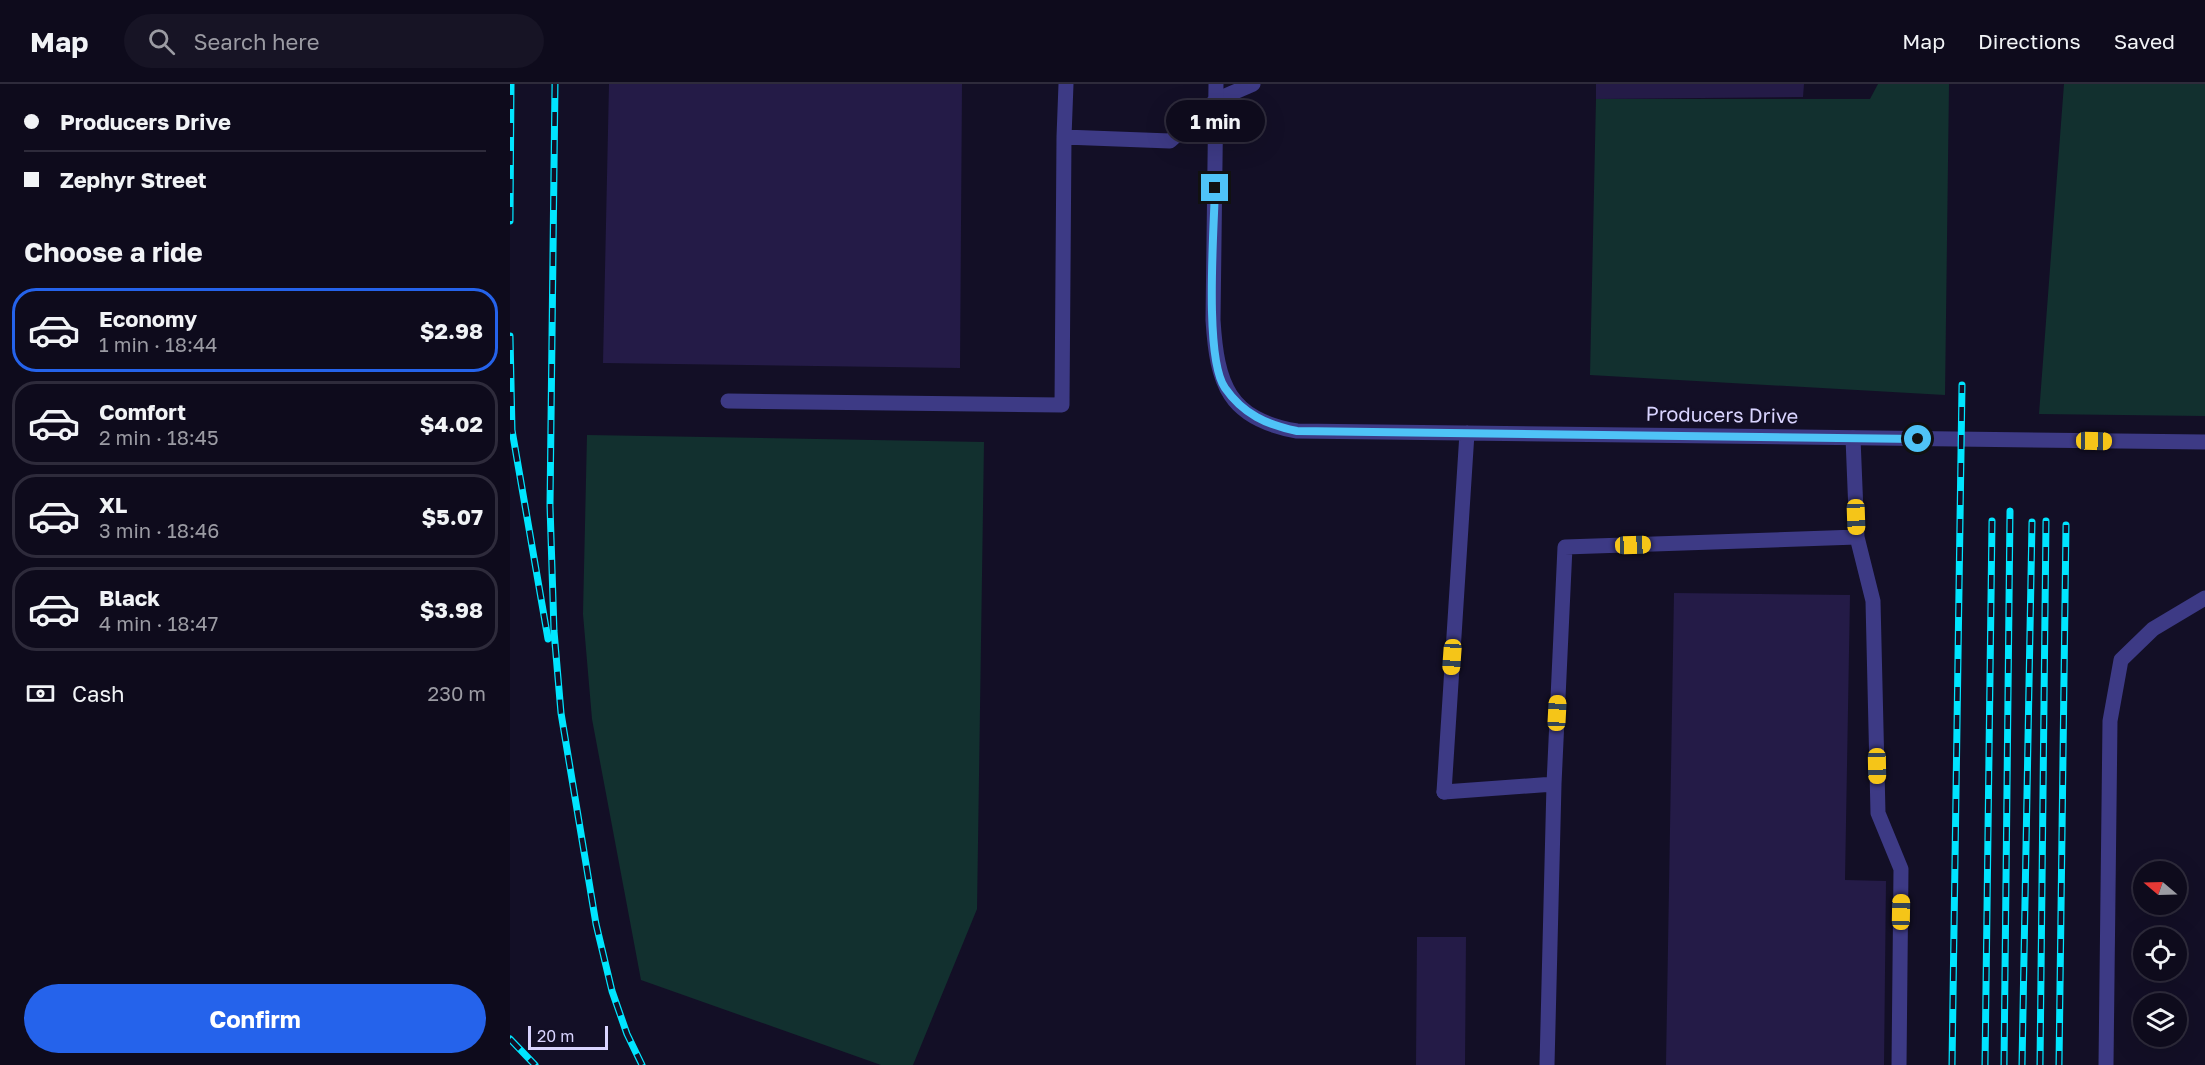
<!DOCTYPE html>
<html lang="en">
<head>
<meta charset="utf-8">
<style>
	body { margin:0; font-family:"Golos Text",sans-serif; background:#171425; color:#f1f3f6; height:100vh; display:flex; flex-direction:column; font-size:22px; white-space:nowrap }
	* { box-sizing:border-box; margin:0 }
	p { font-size:20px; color:#9b9ba3 }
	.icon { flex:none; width:33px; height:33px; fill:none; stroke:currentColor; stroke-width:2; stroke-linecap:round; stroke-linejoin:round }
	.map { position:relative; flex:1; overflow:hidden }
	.sheet { display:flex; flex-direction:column; background:#0e0b1c; width:510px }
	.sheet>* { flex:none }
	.guide { display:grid; align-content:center; height:132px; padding:0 24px; background:#0e0b1c }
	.needle { width:39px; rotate:289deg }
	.fabs { position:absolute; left:1623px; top:777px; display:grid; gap:12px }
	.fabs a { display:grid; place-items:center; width:54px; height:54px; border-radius:50%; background:#0e0b1c; box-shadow:0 6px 24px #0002,0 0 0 2px #2e2b3b; font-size:30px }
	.scale { position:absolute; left:18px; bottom:15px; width:80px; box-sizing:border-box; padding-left:6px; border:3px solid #d9d4ff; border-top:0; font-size:16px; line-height:21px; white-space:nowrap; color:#d9d4ff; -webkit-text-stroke:4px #130f26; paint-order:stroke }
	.end { position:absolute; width:27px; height:27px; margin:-14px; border:8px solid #4fc3f7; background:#111; box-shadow:0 0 0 3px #111 }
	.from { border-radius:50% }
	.bubble { position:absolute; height:42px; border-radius:21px; background:#0e0b1c; box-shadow:0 6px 24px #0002,0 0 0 2px #2e2b3b; font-size:20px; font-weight:700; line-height:42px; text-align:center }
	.car { position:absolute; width:18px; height:36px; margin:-18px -9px; border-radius:8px; box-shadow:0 0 4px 2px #0007; background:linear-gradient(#f5c518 24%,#345 0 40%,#f5c518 0 76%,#345 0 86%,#f5c518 0) }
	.guide b { display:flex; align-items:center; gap:21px; height:57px; font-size:22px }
	.guide b+b { border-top:2px solid #2e2b3b }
	.guide i { width:15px; height:15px; background:#f1f3f6 }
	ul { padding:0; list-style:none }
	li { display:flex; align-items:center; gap:18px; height:84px; margin:0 12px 9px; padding:0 12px; border:3px solid #2e2b3b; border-radius:24px }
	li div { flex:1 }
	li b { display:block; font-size:22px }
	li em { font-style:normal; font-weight:700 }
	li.active { border-color:#2563eb }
	li>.icon { width:54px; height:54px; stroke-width:1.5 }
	h2 { padding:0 24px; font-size:27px; line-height:72px }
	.pay { display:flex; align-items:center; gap:15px; height:66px; padding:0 24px; font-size:22px }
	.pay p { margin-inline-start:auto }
	.primary-button { display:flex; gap:12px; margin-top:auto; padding:12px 24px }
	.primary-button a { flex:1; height:69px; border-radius:36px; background:#2563eb; color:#fff; font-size:24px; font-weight:700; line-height:69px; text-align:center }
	header { display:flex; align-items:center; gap:36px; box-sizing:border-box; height:84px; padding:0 30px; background:#0e0b1c; border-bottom:2px solid #2e2b3b }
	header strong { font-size:28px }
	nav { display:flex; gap:33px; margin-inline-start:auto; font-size:21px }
	.search { width:420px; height:54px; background:#171425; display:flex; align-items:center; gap:15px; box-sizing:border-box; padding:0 21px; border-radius:33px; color:#9b9ba3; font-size:22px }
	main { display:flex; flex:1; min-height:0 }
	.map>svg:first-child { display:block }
</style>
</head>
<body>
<header>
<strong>Map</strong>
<div class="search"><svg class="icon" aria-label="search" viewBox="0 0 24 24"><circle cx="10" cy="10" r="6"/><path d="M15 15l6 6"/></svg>Search here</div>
<nav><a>Map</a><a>Directions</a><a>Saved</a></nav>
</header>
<main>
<section class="sheet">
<div class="guide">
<b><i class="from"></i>Producers Drive</b>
<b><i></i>Zephyr Street</b>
</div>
<h2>Choose a ride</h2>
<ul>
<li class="active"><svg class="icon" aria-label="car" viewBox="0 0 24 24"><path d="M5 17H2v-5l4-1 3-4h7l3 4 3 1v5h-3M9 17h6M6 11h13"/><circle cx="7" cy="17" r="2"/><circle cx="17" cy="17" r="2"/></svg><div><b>Economy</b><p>1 min · 18:44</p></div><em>$2.98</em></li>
<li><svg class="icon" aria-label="car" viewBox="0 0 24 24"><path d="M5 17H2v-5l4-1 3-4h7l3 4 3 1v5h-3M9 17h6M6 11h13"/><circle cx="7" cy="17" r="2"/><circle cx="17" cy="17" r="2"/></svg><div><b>Comfort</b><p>2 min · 18:45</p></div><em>$4.02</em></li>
<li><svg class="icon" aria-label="car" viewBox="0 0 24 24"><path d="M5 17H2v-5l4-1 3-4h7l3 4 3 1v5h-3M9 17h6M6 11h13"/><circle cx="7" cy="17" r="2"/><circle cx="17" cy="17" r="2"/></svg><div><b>XL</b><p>3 min · 18:46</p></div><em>$5.07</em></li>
<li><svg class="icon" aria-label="car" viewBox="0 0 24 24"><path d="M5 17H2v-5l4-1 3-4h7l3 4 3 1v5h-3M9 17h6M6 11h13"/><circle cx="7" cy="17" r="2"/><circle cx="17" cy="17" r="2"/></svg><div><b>Black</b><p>4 min · 18:47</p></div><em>$3.98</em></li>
</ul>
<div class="pay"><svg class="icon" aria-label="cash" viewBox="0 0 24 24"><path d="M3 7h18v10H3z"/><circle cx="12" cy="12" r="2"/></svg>Cash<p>230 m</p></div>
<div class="primary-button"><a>Confirm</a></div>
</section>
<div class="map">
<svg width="1695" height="981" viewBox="0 0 1695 981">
	<rect width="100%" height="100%" fill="#130f26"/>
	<path fill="#12302f" d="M1368,0H1439L1435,311L1080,291L1086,15H1360Z
		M1554,0H1695V332L1529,330Z
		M77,351L474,358L467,825L403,981H371L131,896L82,635L73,530Z"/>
	<path fill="#241b47" d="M99,0H452L450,284L93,279Z
		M1086,0H1294L1293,13L1086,15Z
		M1164,509L1340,511L1335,796L1376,797L1374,981H1156Z
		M907,853H956L955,981H906Z"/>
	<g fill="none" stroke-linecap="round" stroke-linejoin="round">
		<path stroke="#3d3a85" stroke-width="15" d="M554,53L556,0
			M218,317L552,321L554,53L660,57L706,16L743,0
			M1343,354L1347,453L1363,517L1368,729L1391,785L1389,981
			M1044,700L1055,463L1347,453
			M934,708L1044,700L1037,981
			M1596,981L1600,637L1611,576L1643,545L1695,514"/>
		<path stroke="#3d3a85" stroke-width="15" d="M706,0L703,236C707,300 718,335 787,347L1695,358
			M934,708L957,349"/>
		<defs>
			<path id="rail" d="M45,0L40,422L44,547L51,629L86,840L102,907L117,950L132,981
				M0,137L1,0
				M0,252L2,346L38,555
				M0,955L25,981
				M1442,981L1452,301
				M1475,981L1482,437
				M1494,981L1500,427
				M1512,981L1522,438
				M1530,981L1536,437
				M1549,981L1556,441"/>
		</defs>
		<use href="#rail" stroke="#00e5ff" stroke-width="7"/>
		<use href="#rail" stroke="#130f26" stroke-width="4.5" stroke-dasharray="14" stroke-linecap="butt"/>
	</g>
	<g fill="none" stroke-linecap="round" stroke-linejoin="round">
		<path stroke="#4fc3f7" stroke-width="8" d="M705,104C704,145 694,274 715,304C733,330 757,341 787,347L1408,355"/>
	</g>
	<g text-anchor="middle" stroke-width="5" stroke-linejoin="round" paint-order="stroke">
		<g font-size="20" fill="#d9d4ff" stroke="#130f26">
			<text transform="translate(1212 331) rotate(1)" y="7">Producers Drive</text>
		</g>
	</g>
</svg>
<div class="fabs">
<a><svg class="needle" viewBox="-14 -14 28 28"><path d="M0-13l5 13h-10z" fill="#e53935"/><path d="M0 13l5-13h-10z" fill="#9b9ba3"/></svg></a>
<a><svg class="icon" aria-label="locate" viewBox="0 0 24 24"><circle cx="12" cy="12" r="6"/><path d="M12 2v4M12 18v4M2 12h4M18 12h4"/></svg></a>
<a><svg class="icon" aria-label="layers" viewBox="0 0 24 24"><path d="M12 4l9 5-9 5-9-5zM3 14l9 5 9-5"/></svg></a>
</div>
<div class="scale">20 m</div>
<i class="end from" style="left:1408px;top:355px"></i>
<i class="end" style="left:705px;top:104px"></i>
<div class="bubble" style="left:656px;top:16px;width:99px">1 min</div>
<i class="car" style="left:1584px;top:357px;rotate:91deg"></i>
<i class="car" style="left:1346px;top:433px;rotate:178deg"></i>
<i class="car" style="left:1123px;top:461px;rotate:88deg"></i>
<i class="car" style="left:942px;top:573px;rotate:184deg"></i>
<i class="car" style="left:1047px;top:629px;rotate:3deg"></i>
<i class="car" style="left:1367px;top:682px;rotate:179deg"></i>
<i class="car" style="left:1391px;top:828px;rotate:1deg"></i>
</div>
</main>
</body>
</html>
